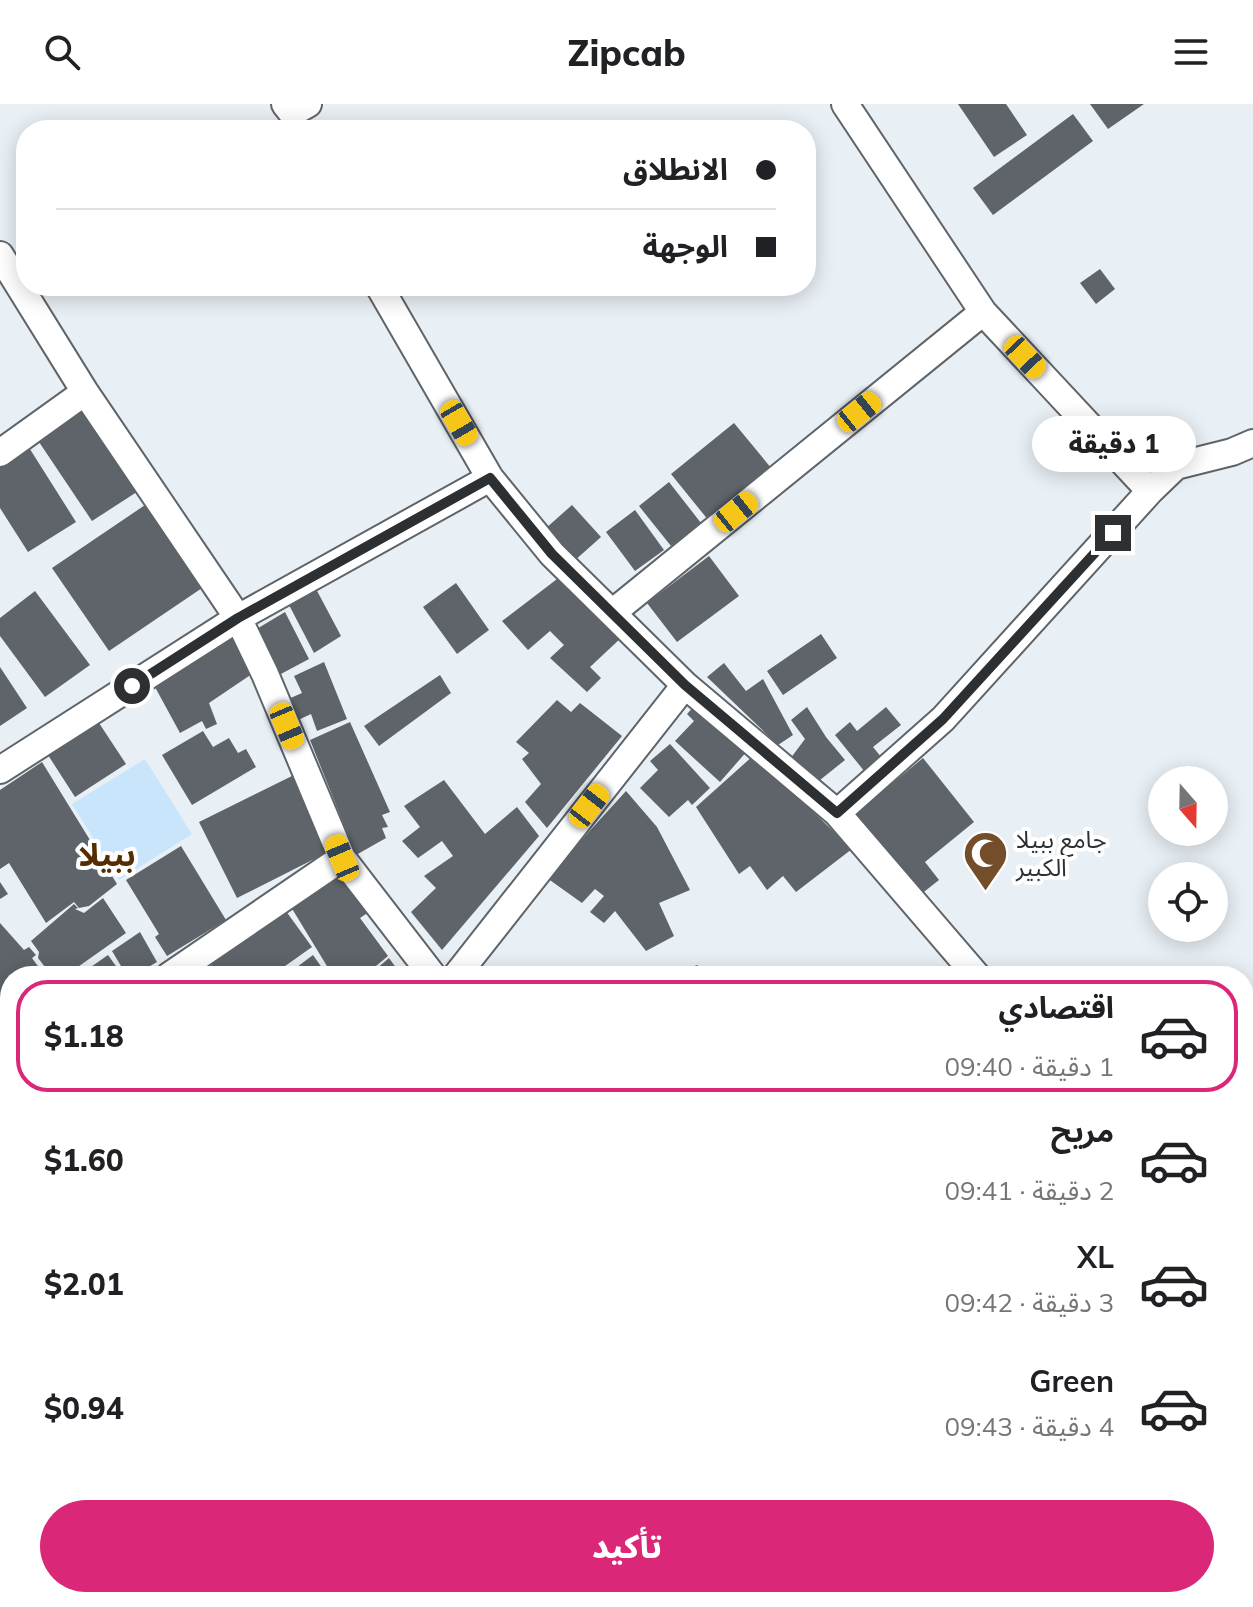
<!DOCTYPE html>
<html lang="ar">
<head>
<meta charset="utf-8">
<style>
	body { margin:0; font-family:Mulish,"Noto Sans Arabic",sans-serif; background:#f2f2f2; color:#202124; direction:rtl; height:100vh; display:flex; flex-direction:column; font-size:30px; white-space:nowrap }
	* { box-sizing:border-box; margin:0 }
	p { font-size:26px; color:#757577 }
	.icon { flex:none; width:44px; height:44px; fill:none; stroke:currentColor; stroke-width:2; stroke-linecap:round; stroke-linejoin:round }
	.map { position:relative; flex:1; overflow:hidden; direction:ltr }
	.side { position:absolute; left:0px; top:862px; width:1254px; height:642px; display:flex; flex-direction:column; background:#fff; border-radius:32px 32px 0 0; box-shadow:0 4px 20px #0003; direction:rtl }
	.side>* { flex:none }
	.top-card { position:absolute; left:16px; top:16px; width:800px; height:176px; border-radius:32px; box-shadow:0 4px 20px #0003; direction:rtl; display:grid; align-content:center; height:176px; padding:0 40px; background:#fff }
	.needle { width:52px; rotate:160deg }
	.controls { position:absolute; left:1148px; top:662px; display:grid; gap:16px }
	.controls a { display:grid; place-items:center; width:80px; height:80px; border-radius:50%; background:#fff; box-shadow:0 4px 20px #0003; font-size:40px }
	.end { position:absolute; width:36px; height:36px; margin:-18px; border:10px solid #2d3032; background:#fff; box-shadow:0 0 0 4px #fff }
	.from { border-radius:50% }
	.bubble { position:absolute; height:56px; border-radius:28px; background:#fff; box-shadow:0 4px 20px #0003; font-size:26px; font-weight:800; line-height:56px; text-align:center; direction:rtl }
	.car { position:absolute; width:24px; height:48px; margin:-24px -12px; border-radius:10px; box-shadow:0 0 6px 2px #0007; background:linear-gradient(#f5c518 24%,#345 0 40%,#f5c518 0 76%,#345 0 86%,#f5c518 0) }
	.top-card b { display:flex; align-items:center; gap:28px; height:76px; font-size:30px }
	.top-card b+b { border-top:2px solid #e0e0e0 }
	.top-card i { width:20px; height:20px; background:#202124 }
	ul { padding:14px 0 0; list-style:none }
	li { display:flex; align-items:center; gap:24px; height:112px; margin:0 16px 12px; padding:0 24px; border:4px solid transparent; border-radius:32px }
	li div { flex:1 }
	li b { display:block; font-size:30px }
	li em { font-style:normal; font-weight:800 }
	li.on { border-color:#db2777 }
	li>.icon { width:72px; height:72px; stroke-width:1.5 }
	.action { display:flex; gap:16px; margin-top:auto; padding:16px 40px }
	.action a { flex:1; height:92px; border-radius:48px; background:#db2777; color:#fff; font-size:32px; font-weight:800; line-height:92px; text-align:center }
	header { display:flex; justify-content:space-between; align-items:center; height:104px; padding:0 40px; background:#fff; font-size:36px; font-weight:800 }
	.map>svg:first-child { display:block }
</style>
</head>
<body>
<header><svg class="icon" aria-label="menu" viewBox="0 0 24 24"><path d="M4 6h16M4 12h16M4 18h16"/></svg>Zipcab<svg class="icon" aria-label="search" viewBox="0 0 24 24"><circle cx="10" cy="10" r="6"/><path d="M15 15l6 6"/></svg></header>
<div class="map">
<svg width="1253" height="1503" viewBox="0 0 1253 1503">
	<rect width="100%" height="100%" fill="#e8eff5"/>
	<path fill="#c9e5fb" d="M145,655L192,730L119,776L72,700Z
		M494,1494H649L662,1503H502Z"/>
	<path fill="#5e6469" d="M958,0H1006L1027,31L994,53Z
		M1090,0H1144L1108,25Z
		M1073,10L1093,37L993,111L973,84Z
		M1100,165L1115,185L1096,200L1080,179Z
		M88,302L143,384L92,417L37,335Z
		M734,319L772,365L709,417L671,370Z
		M28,342L76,418L28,448L0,404V359Z
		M669,378L701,419L671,442L639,402Z
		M148,399L205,482L109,547L52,464Z
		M572,401L601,433L573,458L545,425Z
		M635,406L664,446L635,467L606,428Z
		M709,452L739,492L677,538L647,499Z
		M561,472L622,533L590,563L601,574L587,588L550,554L564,541L550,527L528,546L502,517Z
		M456,479L489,526L457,550L423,503Z
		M315,483L341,532L314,549L288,499Z
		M35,487L90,561L45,593L0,532V514Z
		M285,508L309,555L279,571L255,526Z
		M238,530L258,566L209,599L217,620L206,625L202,617L180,629L155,583Z
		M821,530L837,554L783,591L767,567Z
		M324,558L347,615L317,627L311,610L296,617L286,596L302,589L294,572Z
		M724,559L746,587L763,575L793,631L778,641L707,573Z
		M0,563L27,604L0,622Z
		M440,571L451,589L379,642L364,622Z
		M557,596L571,608L580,599L622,632L547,724L525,698L541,680L522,655L529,649L516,638Z
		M697,599L748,646L720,678L675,637L694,617L687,610Z
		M807,603L826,633L845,656L815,680L790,655L805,635L791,616Z
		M886,603L901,621L873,643L886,659L869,673L835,631L850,618L857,627Z
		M350,618L390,708L382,711L388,723L382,724L386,734L356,751L310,636Z
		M99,619L126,660L75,693L48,651Z
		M203,627L213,643L229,634L238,649L246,645L256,663L192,701L162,651Z
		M670,640L710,684L692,701L688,696L669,713L640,684L658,666L650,657Z
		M754,651L852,745L796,788L783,772L767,786L750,762L739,770L696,703Z
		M923,654L974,718L925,758L939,776L920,791L854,711Z
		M42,658L117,780L89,802L79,804L74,798L46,819L9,759L0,765V686Z
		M296,670L334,745L237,794L199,718Z
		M444,676L485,730L517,703L539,732L442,846L411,808L436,784L424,772L453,752L442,737L418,754L402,737L420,723L404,702Z
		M626,687L657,723L690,786L659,799L674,832L646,847L615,807L604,819L590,808L604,792L595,785L582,799L547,774Z
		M181,742L226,816L167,852L155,833L159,830L126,776Z
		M328,771L348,780L369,808L360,814L388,852L364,872H333L291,803Z
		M0,778L8,790L0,795Z
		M103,794L126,829L65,872H52L38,854L39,848L31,837L74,800L78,804L75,805L84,809Z
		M283,803L312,843L271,872H219L208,857Z
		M0,819L24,846L29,843L36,851L32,854L40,865L34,869L36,872H10V941L0,933Z
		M140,828L157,858L133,872H127L112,847Z
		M108,851L123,872H78Z
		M313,851L327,871L285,872Z
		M389,854L402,872H368Z
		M697,861L707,872H671Z
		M8,1049L10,1154L0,1163V1057Z
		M8,1184L10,1186V1231L0,1221V1190Z
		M10,1285V1322L0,1311V1294Z
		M125,1494H201L204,1498L199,1503H129L123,1496Z
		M206,1494H279L287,1503H214Z
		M298,1494H328L318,1503H308Z
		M333,1494H353L362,1503H324Z
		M355,1494H423L425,1497L419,1503H364Z
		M464,1494H492L501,1503H469Z"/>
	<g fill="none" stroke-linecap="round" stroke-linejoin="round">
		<defs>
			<path id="street" d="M285,0L292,9L308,0
				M845,0L983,208L1150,387L1176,362L1232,348L1253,339
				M0,151L85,288L238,514L265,570L342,754L433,872
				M379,182L490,374L552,450L685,581L456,872
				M0,349L85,288
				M612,509L983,208
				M685,581L837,709L977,872
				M0,666L238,514L490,374
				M837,709L943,615L1150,387
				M169,872L342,754
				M0,1038L10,1029
				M0,1278L10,1270
				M1244,1389L1253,1412
				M445,1494L451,1503
				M83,1503L94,1494"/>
			<path id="primary" d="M0,951L10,959
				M0,1006L10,1014
				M1244,1452L1253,1447
				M698,1494L710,1503
				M770,1494L784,1503
				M1076,1503L1094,1494
				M1148,1503L1165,1494"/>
		</defs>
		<use href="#street" stroke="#5e6469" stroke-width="30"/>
		<use href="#primary" stroke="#6391b4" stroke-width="46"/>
		<use href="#street" stroke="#fff" stroke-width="26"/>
		<use href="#primary" stroke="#b3dcfc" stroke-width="42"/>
	</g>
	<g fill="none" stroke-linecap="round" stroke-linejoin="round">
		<path stroke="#2d3032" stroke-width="10" d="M132,582L238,514L490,374L552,450L685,581L837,709L943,615L1113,429"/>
	</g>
	<defs>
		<symbol id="mosque-pin" viewBox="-11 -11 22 30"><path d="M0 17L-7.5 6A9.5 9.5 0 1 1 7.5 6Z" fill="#744e2a" stroke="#fff"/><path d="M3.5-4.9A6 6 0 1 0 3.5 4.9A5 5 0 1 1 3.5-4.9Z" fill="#fff"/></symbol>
	</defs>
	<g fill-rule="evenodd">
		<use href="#mosque-pin" x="960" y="724" width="51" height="69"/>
	</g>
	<g text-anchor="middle" stroke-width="8" stroke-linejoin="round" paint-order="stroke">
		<g font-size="24" fill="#2d3032" stroke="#fff" text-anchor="start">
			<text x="1016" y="744">جامع ببيلا<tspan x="1016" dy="28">الكبير</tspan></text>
		</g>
		<g font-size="32" font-weight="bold" fill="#552d00" stroke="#fff">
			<text x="107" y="762">ببيلا</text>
		</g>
	</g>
</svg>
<div class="controls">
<a><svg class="needle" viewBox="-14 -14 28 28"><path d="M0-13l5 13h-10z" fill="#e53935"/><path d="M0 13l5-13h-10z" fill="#757577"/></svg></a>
<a><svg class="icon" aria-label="locate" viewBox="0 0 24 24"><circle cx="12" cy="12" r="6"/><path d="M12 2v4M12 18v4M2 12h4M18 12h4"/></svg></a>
</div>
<i class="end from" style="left:132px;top:582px"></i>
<i class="end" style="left:1113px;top:429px"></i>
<div class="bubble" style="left:1032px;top:312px;width:164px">1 دقيقة</div>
<i class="car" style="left:1025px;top:253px;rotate:137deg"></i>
<i class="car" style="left:859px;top:308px;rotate:51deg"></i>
<i class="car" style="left:459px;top:319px;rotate:150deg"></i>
<i class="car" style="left:736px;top:408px;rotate:51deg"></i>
<i class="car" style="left:287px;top:622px;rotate:157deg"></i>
<i class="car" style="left:589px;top:702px;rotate:38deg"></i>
<i class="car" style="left:342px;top:754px;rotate:337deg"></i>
<div class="top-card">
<b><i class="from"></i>الانطلاق</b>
<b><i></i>الوجهة</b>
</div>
<section class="side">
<ul>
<li class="on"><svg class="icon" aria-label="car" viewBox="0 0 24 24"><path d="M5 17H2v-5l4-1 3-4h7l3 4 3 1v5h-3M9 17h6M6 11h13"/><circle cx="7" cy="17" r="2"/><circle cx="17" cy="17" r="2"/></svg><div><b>اقتصادي</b><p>1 دقيقة · 09:40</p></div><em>$1.18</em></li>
<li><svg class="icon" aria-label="car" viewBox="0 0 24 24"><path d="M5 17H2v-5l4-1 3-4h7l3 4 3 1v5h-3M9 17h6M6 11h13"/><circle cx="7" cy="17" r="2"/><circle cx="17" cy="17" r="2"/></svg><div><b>مريح</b><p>2 دقيقة · 09:41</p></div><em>$1.60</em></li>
<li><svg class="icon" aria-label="car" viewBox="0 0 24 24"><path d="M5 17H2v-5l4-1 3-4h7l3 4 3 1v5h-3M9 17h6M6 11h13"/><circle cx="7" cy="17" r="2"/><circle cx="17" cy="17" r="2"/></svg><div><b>XL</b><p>3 دقيقة · 09:42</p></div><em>$2.01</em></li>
<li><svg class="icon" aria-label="car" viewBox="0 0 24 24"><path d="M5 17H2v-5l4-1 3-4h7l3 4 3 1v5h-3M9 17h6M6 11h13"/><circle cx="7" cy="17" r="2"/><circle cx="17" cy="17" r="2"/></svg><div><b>Green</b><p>4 دقيقة · 09:43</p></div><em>$0.94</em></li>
</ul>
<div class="action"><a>تأكيد</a></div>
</section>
</div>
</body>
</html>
